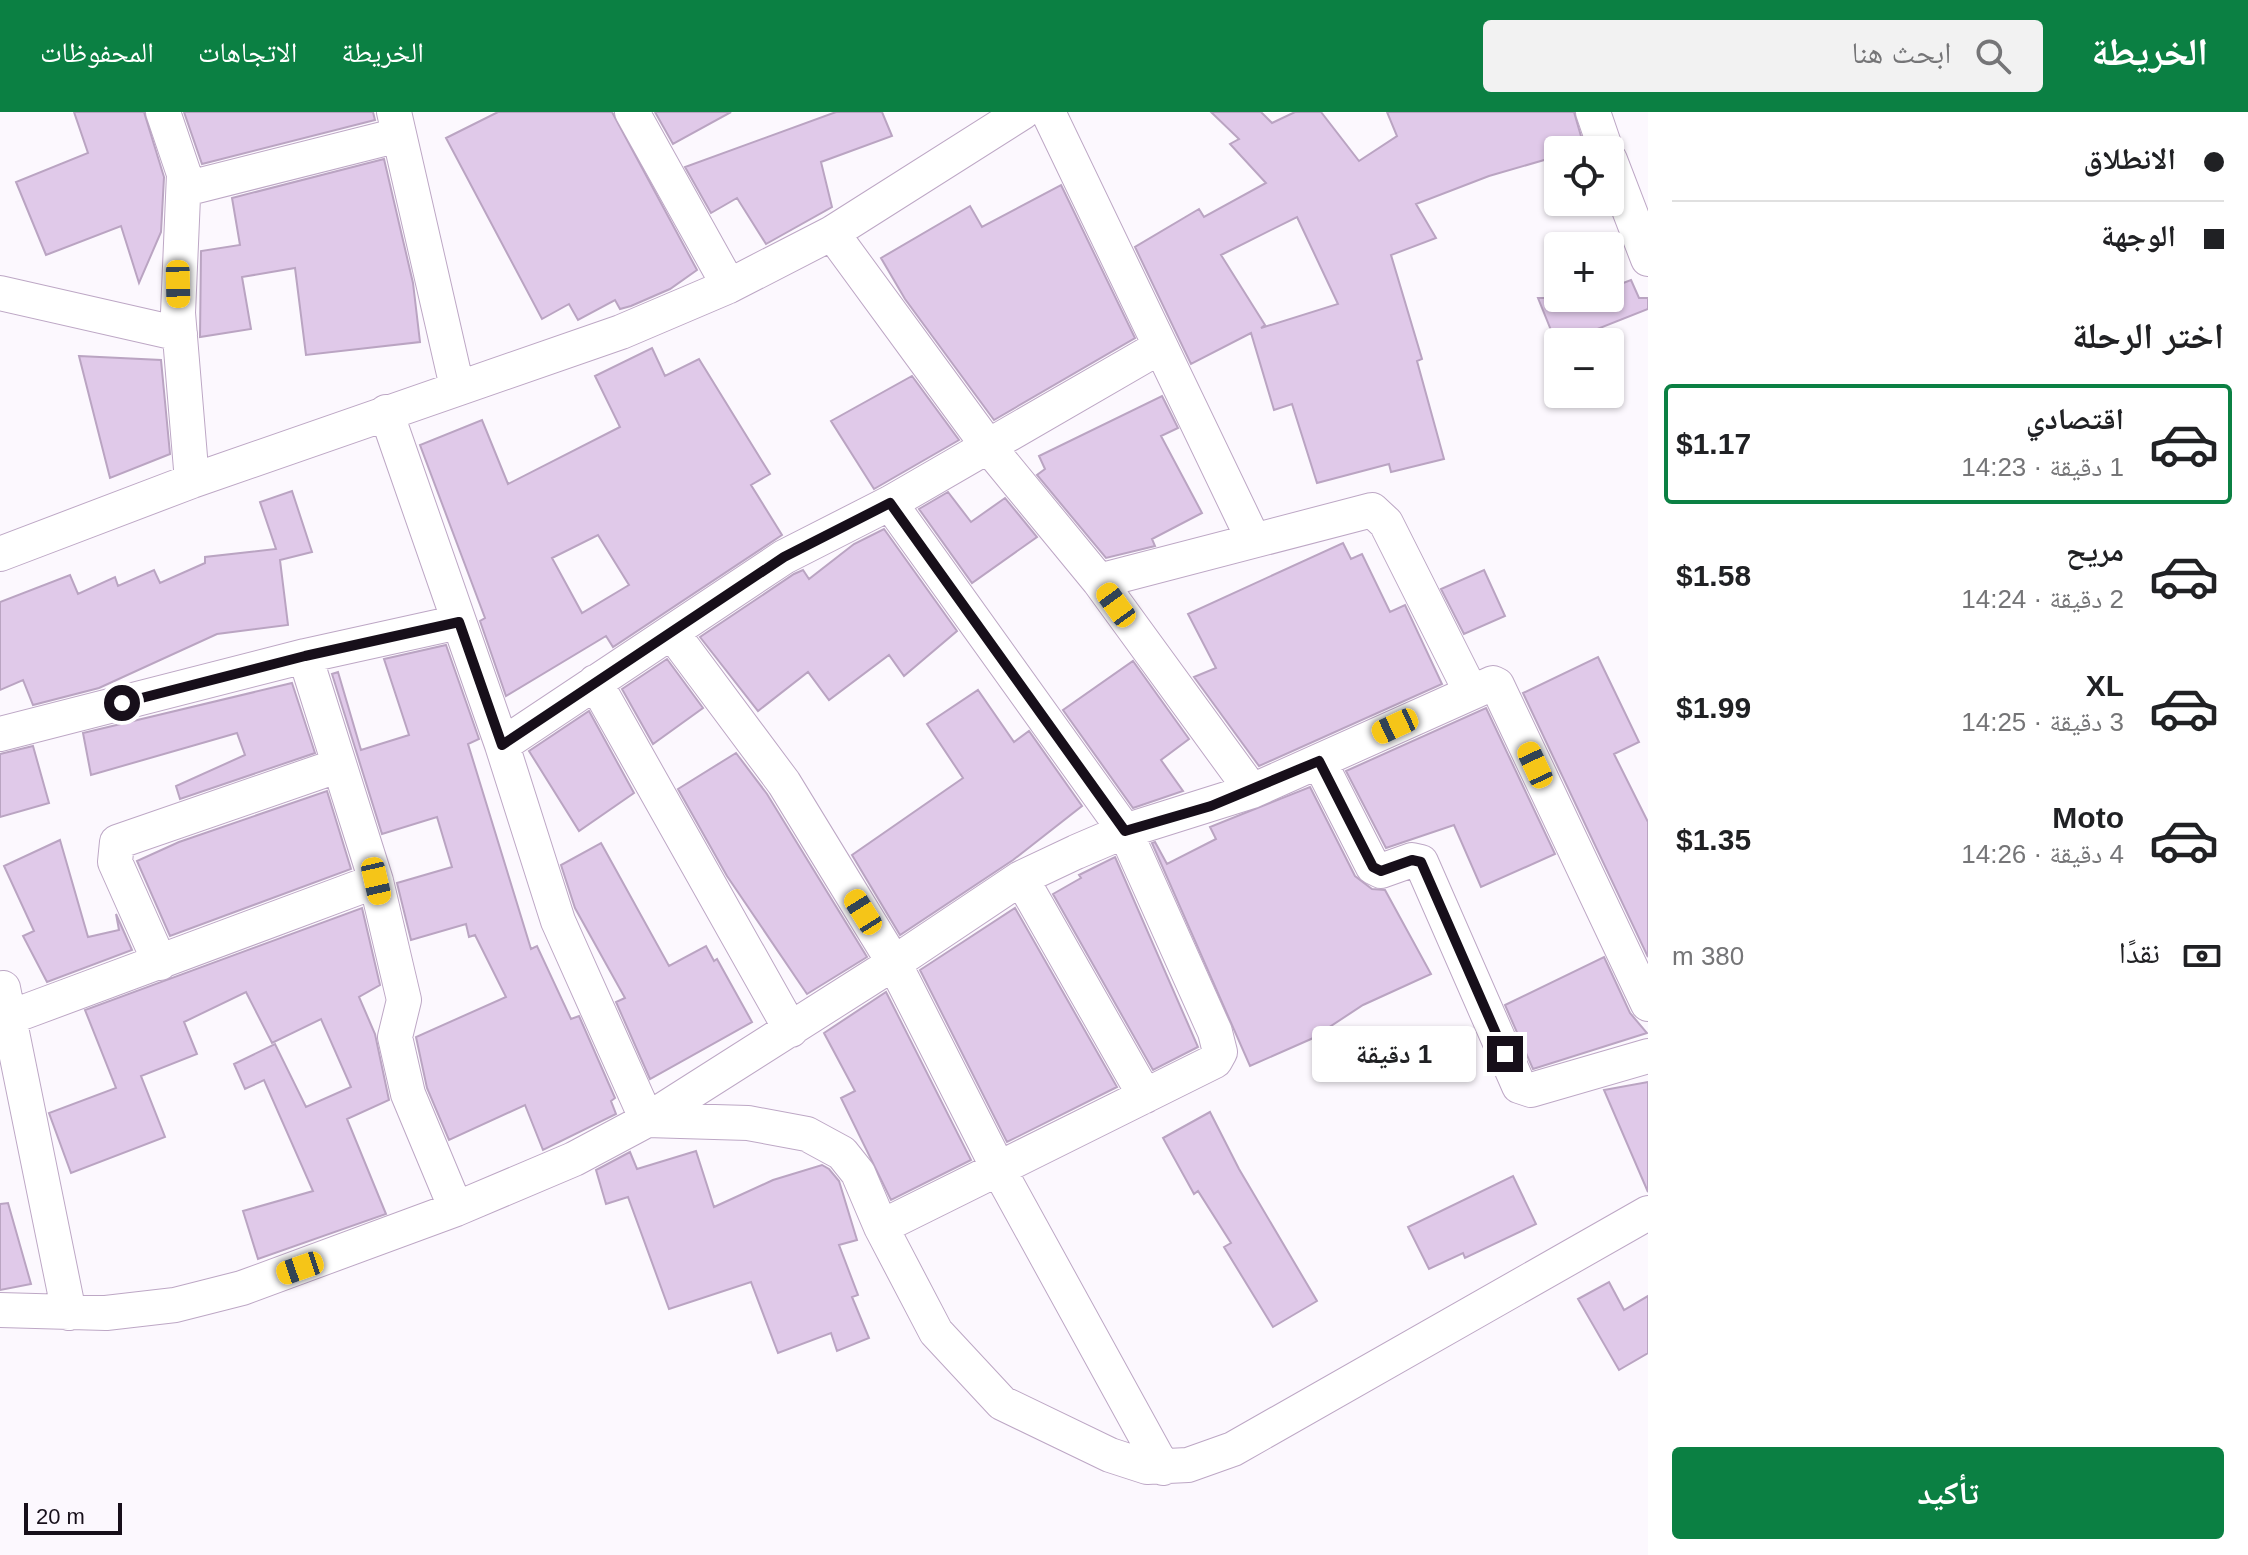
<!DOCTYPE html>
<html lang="ar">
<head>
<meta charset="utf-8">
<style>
	body { margin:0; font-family:Helvetica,"Noto Naskh Arabic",sans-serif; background:#f2f2f2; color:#202124; direction:rtl; height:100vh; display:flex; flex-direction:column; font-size:30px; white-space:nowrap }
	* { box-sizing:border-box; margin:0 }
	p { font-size:26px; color:#757577 }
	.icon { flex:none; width:44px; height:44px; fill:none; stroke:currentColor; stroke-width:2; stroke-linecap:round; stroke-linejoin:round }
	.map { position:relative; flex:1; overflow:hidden; direction:ltr }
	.sheet { display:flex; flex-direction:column; background:#fff; width:600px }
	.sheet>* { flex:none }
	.banner { display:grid; align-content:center; height:176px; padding:0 24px; background:#fff }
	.controls { position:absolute; left:1544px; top:24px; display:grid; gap:16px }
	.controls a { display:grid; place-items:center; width:80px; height:80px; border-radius:8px; background:#fff; box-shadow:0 2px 6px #0004; font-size:40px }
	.scale { position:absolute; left:24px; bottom:20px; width:98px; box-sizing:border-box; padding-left:8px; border:4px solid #170f1a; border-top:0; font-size:22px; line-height:28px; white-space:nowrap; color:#170f1a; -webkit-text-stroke:6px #fcf8fe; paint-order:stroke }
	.end { position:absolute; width:36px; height:36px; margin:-18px; border:10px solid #170f1a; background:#fff; box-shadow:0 0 0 4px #fff }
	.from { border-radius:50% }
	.bubble { position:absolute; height:56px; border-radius:8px; background:#fff; box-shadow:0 2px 6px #0004; font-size:26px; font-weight:800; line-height:56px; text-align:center; direction:rtl }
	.car { position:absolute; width:24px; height:48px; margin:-24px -12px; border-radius:10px; box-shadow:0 0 6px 2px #0007; background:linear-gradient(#f5c518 24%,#345 0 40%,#f5c518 0 76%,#345 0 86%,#f5c518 0) }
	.banner b { display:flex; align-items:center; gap:28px; height:76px; font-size:30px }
	.banner b+b { border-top:2px solid #e0e0e0 }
	.banner i { width:20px; height:20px; background:#202124 }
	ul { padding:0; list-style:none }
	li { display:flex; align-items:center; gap:24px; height:120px; margin:0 16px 12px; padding:0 8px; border:4px solid transparent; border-radius:8px }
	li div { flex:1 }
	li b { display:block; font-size:30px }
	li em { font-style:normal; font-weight:800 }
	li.on { border-color:#0b8043 }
	li>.icon { width:72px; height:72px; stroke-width:1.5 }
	h2 { padding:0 24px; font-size:36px; line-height:96px }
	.pay { display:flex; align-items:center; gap:20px; height:88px; padding:0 24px; font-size:30px }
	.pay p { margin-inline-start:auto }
	.primary-button { display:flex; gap:16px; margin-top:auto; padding:16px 24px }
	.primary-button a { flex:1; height:92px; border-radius:8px; background:#0b8043; color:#fff; font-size:32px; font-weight:800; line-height:92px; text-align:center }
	header { display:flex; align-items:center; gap:48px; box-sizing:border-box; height:112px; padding:0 40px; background:#0b8043; color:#fff }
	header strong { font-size:38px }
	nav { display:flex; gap:44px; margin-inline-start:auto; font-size:28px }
	.search { width:560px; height:72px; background:#f2f2f2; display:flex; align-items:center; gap:20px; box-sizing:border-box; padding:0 28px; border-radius:8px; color:#757577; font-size:30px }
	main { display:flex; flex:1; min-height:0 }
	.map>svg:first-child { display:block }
</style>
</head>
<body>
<header>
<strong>الخريطة</strong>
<div class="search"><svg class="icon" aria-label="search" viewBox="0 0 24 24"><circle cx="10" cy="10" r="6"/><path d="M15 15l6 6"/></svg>ابحث هنا</div>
<nav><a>الخريطة</a><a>الاتجاهات</a><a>المحفوظات</a></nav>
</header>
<main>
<section class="sheet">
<div class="banner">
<b><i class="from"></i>الانطلاق</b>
<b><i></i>الوجهة</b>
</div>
<h2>اختر الرحلة</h2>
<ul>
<li class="on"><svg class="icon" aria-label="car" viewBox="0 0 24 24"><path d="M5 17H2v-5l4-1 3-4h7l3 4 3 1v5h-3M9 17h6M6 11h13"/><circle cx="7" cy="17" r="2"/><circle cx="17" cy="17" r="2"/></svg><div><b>اقتصادي</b><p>1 دقيقة · 14:23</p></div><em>$1.17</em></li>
<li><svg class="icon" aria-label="car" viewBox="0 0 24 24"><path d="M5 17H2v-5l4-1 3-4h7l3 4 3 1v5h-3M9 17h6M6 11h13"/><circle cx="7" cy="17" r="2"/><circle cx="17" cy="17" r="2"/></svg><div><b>مريح</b><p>2 دقيقة · 14:24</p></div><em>$1.58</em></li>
<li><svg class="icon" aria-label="car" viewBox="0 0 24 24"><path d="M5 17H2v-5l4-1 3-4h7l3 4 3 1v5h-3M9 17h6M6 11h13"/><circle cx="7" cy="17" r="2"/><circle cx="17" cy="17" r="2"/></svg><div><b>XL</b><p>3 دقيقة · 14:25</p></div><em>$1.99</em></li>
<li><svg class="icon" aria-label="car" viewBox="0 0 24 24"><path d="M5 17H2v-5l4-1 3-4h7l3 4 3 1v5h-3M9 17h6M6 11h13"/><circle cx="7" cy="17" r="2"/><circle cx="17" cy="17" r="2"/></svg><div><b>Moto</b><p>4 دقيقة · 14:26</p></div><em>$1.35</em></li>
</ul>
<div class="pay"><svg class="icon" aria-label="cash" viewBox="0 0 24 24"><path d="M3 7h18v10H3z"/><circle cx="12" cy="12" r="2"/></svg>نقدًا<p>380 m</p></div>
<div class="primary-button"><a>تأكيد</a></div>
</section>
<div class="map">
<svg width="1648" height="1443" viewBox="0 0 1648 1443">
	<rect width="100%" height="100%" fill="#fcf8fe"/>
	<path fill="#e0c9e9" stroke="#baa4c2" stroke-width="2" fill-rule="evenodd" d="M74,0H144L164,65L161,120L139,171L121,114L46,143L16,70L88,41Z
		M184,0H373L375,8L202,52Z
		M498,0H612L697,158L670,177L631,194L620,197L615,188L578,208L569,192L542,207L446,26Z
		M655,0H731L673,32Z
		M836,0H882L892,24L821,50L832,95L766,132L737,86L711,101L685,55Z
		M1211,0H1261L1272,11L1295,0H1321L1359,49L1397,24L1387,0H1574L1585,38H1558V44L1489,64L1416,92L1436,126L1391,143L1422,247L1417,249L1444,347L1391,360L1389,352L1317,371L1292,292L1274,298L1251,221L1191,252L1135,135L1199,97L1204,105L1266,71L1230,32L1239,27ZM1297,105L1338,192L1261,216L1265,213L1221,143Z
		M384,47L413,171L420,230L306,243L295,156L242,165L251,217L200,225L201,139L240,133L232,86Z
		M1061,73L1135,226L994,308L905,187L881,146L970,94L982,115Z
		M1631,168L1639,186H1648V197L1557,233L1538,186H1610V176Z
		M652,236L665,264L699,247L770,362L751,373L782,423L613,535L606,524L506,584L480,509L485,506L420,333L482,308L508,372L620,315L595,264ZM598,423L629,473L582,501L552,446Z
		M79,244L161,248L170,342L110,366Z
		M912,264L959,328L874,377L831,309Z
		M1162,284L1178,316L1161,324L1202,401L1152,427L1155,434L1106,446L1037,363L1045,357L1039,344Z
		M292,379L312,440L280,448L288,513L217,522L99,576L33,593L23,568L0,578V490L70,463L78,482L115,465L118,474L154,458L160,471L205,451V445L276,437L260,390Z
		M948,380L971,410L1005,386L1037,425L972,471L919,397Z
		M884,417L957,519L904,564L889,543L829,588L808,560L758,599L700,525L794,462L803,458L809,467L854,432Z
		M1343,431L1351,447L1362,442L1390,500L1405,493L1442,572L1259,654L1194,565L1216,556L1188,502Z
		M1484,458L1505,504L1464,522L1441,477Z
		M446,533L479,627L468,632L531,837L537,834L571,907L579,904L615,986L611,989L616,1002L543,1038L525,993L449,1028L427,976L416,925L506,885L475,823L469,825L466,812L411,828L397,771L452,755L437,705L382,722L332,562L338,560L361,638L409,623L384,547Z
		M1598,545L1639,630L1614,642L1648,710V845L1523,581Z
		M667,547L703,596L653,632L622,577Z
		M1133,549L1189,627L1161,648L1183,679L1133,696L1063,598Z
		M292,571L315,641L180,687L176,674L245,643L237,621L91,663L83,621Z
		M978,578L1014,630L1029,619L1082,694L1013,748L900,823L852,743L963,666L927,612Z
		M1486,596L1555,742L1481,775L1454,713L1386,736L1346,659Z
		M589,599L634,681L579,719L529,639Z
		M33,634L49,691L0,705V642Z
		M736,641L767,682L867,845L807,882L727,764L678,677Z
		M1310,675L1355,764L1372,777L1385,778L1431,862L1363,893L1311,927L1250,954L1152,731L1155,730L1167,752L1216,727L1210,715Z
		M327,679L351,757L170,824L137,749L179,730Z
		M60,728L88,825L119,818L116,802L132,838L47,870L23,824L34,819L4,754Z
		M601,731L669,854L706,834L714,849L717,847L752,910L650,967L616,890L625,886L575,796L561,753Z
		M1115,745L1198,935L1153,958L1053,782L1081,766L1079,763Z
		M362,796L380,873L359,885L375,922L389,988L347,1007L386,1102L258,1147L243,1099L313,1079L264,968L245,977L234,952L275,932L306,995L351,975L321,907L272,931L246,880L184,910L197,942L141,964L165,1025L71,1061L49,1001L116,976L85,898Z
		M1015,796L1117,975L1007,1030L920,858Z
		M1604,845L1630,901L1647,921L1533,957L1505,893Z
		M886,880L971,1048L891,1088L841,986L855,979L824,921Z
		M1648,970V1080L1604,978Z
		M1210,1000L1239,1057L1317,1189L1273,1215L1224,1135L1231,1131L1198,1079L1194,1082L1163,1026Z
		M696,1039L714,1095L773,1068L822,1053L829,1057L839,1069L857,1128L839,1133L858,1183L852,1185L869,1226L837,1239L831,1221L778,1241L751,1170L669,1197L628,1085L606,1092L596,1058L630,1040L637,1057Z
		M1513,1064L1536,1112L1465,1146L1463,1141L1429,1157L1408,1115Z
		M8,1091L31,1172L0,1178V1092Z
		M1609,1170L1624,1198L1648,1184V1241L1619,1258L1578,1187Z"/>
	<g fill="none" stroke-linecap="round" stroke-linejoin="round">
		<defs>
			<path id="street" d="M163,0L184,62L178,201L192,369
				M394,0L457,275
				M632,0L729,174
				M1048,0L1253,427
				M1593,0L1606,38
				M1610,48L1648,147
				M185,77L399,23
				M832,121L988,334L1099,469L1252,679
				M0,181L180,222
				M386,300L502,633L558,809L647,1008L894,851L784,671L673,522
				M0,442L192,369L621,220L729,174L832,121L1023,0
				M1099,469L1372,398L1386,411L1471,580
				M305,544L376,769L404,888L395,925L408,982L456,1097
				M595,570L791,918
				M0,622L305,544L459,510
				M502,633L784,445L890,391L1158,236
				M1319,649L1373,755L1381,759L1412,748L1421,750L1519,974L1531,978L1648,944
				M1021,766L1145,984
				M160,851L115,750L117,730L337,654
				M0,877L3,876L69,1201
				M8,906L376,769
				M881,1115L1215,949L1220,940L1215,920L1125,719L890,391
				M0,1198L106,1201L175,1193L242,1176L456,1097L574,1047L647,1008L748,1011L807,1022L842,1041L858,1061L881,1115L936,1220L1002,1291L1110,1343L1147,1355L1188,1353L1233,1337L1648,1101
				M1163,1356L998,1056L894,851L1021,766L1076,740L1125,719L1252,679L1493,571L1497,573L1648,892"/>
		</defs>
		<use href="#street" stroke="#bda7c5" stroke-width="36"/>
		<use href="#street" stroke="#fff" stroke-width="34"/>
	</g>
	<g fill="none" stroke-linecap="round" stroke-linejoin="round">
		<path stroke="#170f1a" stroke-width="10" d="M122,591L305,544L459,510L502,633L784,445L890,391L1125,719L1211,694L1319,649L1373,755L1381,759L1412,748L1421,750L1505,942"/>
	</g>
</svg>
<div class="controls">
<a><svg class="icon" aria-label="locate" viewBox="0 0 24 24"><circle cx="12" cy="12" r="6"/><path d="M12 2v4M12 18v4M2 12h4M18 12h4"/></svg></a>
<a>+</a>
<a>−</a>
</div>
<div class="scale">20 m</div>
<i class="end from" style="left:122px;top:591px"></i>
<i class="end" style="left:1505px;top:942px"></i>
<div class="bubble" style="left:1312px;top:914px;width:164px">1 دقيقة</div>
<i class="car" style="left:178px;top:172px;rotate:179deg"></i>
<i class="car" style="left:1116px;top:493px;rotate:324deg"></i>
<i class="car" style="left:1395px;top:614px;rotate:245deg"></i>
<i class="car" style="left:1535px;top:653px;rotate:335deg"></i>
<i class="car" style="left:376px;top:769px;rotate:167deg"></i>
<i class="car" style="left:863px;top:800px;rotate:328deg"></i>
<i class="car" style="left:300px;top:1156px;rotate:251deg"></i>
</div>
</main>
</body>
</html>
